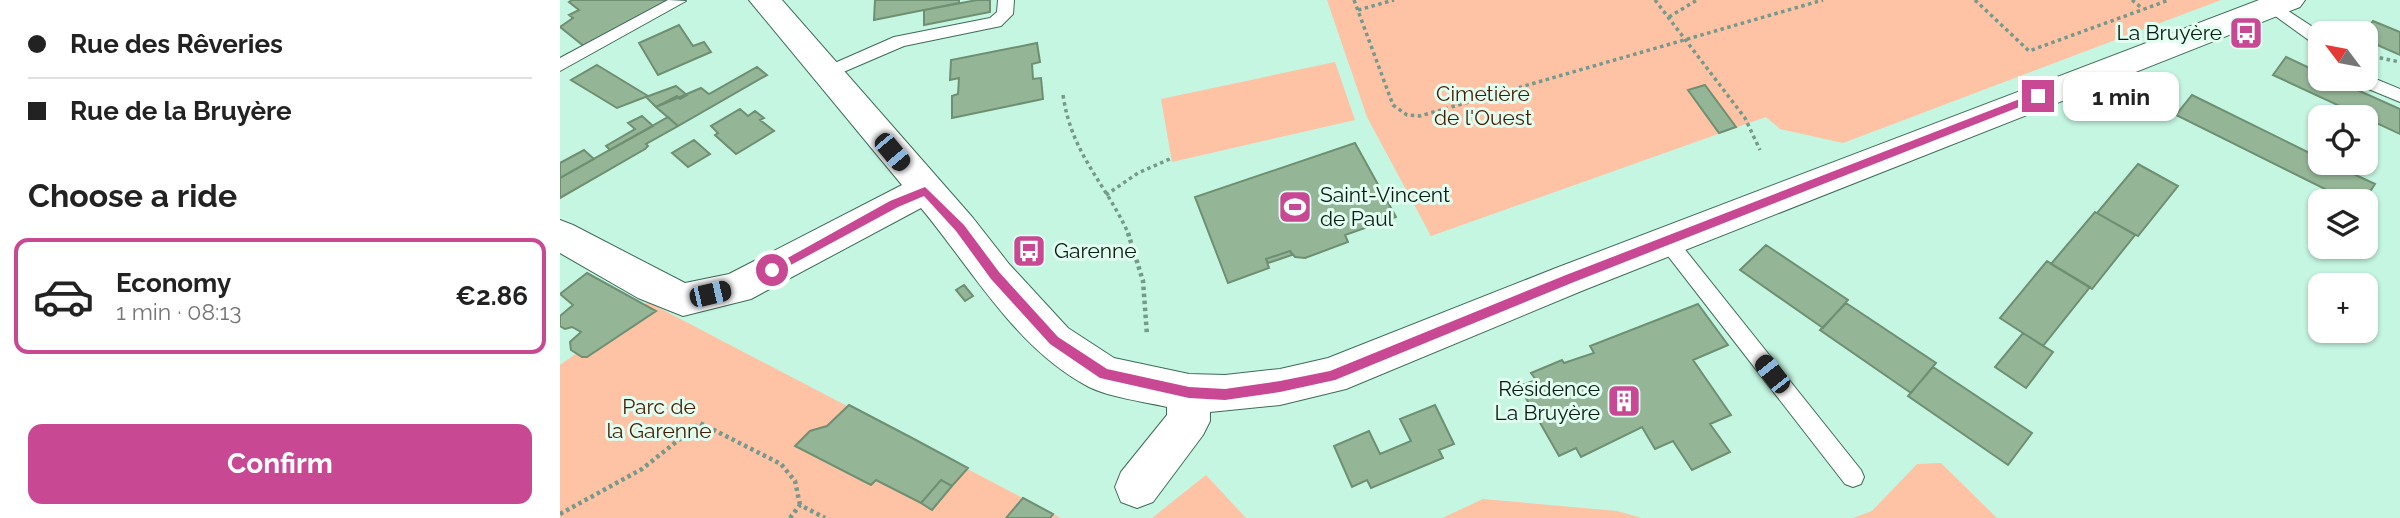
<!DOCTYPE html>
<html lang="en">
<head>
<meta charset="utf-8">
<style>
	body { margin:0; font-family:Raleway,sans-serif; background:#f6f6f6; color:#222; height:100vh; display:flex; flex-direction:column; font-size:26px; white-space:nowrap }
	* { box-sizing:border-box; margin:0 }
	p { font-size:23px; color:#767676 }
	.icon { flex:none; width:38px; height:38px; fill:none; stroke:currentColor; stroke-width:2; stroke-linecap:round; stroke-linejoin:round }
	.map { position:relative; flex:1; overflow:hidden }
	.side { display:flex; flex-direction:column; background:#fff; width:560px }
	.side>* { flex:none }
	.guide { display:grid; align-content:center; height:154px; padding:0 28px; background:#fff }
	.needle { width:46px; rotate:302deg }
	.controls { position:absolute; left:1748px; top:21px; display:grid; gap:14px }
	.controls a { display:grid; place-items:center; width:70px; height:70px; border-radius:14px; background:#fff; box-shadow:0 2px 5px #0004; font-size:35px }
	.end { position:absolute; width:32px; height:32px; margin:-16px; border:9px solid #c84894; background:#fff; box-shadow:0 0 0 4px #fff }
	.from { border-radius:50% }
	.bubble { position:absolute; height:49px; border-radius:14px; background:#fff; box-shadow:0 2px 5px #0004; font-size:23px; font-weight:700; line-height:49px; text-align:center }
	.car { position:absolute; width:21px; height:42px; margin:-21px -10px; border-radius:9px; box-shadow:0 0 5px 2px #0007; background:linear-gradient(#222 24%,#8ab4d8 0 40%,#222 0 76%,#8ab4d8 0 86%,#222 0) }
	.guide b { display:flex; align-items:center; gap:24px; height:66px; font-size:26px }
	.guide b+b { border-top:2px solid #e0e0e0 }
	.guide i { width:18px; height:18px; background:#222 }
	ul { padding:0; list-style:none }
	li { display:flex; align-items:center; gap:21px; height:116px; margin:0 14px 10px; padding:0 14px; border:4px solid transparent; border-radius:14px }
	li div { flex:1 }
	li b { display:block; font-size:26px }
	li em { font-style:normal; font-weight:700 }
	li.selected { border-color:#c84894 }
	li>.icon { width:63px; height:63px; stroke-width:1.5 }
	h2 { padding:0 28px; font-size:32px; line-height:84px }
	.cta { display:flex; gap:14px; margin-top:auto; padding:14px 28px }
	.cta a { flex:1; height:80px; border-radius:14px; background:#c84894; color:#fff; font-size:28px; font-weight:700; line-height:80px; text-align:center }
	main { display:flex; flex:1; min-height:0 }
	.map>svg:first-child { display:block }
</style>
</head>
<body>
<main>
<section class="side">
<div class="guide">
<b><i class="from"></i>Rue des Rêveries</b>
<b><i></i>Rue de la Bruyère</b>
</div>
<h2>Choose a ride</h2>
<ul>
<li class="selected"><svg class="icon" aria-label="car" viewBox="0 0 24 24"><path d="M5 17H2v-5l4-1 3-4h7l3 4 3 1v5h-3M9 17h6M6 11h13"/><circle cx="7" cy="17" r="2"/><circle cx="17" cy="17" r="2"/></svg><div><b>Economy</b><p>1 min · 08:13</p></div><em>€2.86</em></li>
</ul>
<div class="cta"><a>Confirm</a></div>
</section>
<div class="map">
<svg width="1840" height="518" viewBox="0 0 1840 518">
	<rect width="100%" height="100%" fill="#c5f6e1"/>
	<path fill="#fec2a5" d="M767,0H1661L1283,143L1220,129L1206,117L871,236L807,117Z
		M775,62L795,120L612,162L601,99Z
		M88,302L501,518H0V365Z
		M1381,463L1437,518H1293L1312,511L1357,464Z
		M646,475L686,518H592Z
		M923,499L1057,511L1082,518H882Z"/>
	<path fill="#94b697" stroke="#6e8f71" stroke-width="2" d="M12,0H112L25,47L0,27L13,18L9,15L19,10L9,2Z
		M315,0H399V3L314,20Z
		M417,0H430V12L364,25V10Z
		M1813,21L1840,32V55L1806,40L1805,33Z
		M119,25L133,46L144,42L151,52L98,75L79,43Z
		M477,43L480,62L472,64L473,79L481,78L483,99L392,118V96L398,94L399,78L390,80L391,60Z
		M1726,57L1760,73V79H1773L1840,109V134L1713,75Z
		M37,65L88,96L57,108L11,80Z
		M197,67L207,75L118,126L96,107L141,88L149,94Z
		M1145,85L1176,127L1159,133L1128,90Z
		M116,86L127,95L120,99L117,96L96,107L86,97Z
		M1632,95L1760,158V163H1770L1815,184L1804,201H1789L1616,115Z
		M180,109L188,116L195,111L204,118L200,120L214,131L176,154L155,135L158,133L151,126Z
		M82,116L93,126L50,150L46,146L75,129L68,123Z
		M108,117L118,126L86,144L88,146L85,149L0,198V178Z
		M134,140L150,154L128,167L112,153Z
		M795,143L836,217L785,235L788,242L745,258L735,257L730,251L706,259L709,268L668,283L635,197Z
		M24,150L34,159L0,178V163Z
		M1578,164L1618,186L1578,236L1537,213Z
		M1535,212L1575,235L1532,289L1491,264Z
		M467,243L479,255L471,259L460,248Z
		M1206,245L1288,300L1263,328L1180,270Z
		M730,251L732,255L708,263L706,259Z
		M1487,261L1530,287L1483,346L1440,318Z
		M27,273L96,311L27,357H22L11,350L10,342L21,332L12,327L5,329L0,326V316L13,305L0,294Z
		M404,285L413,296L405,301L396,290Z
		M1286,303L1376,363L1351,393L1260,330Z
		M1138,304L1168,345L1133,360L1171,415L1150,424L1170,452L1132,470L1113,441L1095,449L1082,427L1021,457L1016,448L999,456L959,386L976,380L971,373L1002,360L1004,363L1034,353L1030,346Z
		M1463,333L1493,352L1466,388L1435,367Z
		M1373,367L1472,433L1448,465L1348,396Z
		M289,405L354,439L408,468L392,486L381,480L361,503L316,480L311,485L235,446L250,431L267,426Z
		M875,405L894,444L879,450L883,458L811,488L807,480L792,487L774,446L809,431L820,454L851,441L840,419Z
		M381,480L392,486L372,510L361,503Z
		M463,498L493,514L490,518H446Z"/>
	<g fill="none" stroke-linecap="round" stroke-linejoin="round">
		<defs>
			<path id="service" d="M108,0L126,1L0,71V58Z
				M438,0H454L453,14L441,26L344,46L267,79L259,73L261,69L334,37L430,18L437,12Z
				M1713,1L1762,33L1760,45L1754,44L1707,10L1705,6L1707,2Z
				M1806,75L1840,89V102L1794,83L1792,79H1806Z
				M1108,235L1115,237L1301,470L1304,477L1301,484L1293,487L1285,484L1101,247L1098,242L1101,237Z"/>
			<path id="minor" d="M189,0H222L413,218L449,264L508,328L554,358L629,374L665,375L720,369L768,358L996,268L1699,0H1745L1740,7L1024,290L786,389L720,405L650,412V421L643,435L593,502L577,508L561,502L555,487L561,472L607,415V407C582,401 552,398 529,387C456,349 412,269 361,208L191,299L123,316L78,298L0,253V220L13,225L125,283L169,274L342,185Z"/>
		</defs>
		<use href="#service" stroke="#3e6b59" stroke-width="2"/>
		<use href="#minor" stroke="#3e6b59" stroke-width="2"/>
		<path stroke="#75998a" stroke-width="3.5" stroke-dasharray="3.5 3.5" stroke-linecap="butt" d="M794,0L833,105L847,115L860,116L1263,0
			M1095,0L1185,118L1200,150
			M1415,0L1469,51L1609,0
			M1572,0L1583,9
			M798,10L834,0
			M1109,17L1137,0
			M1806,55L1840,62
			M503,95C512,156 546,183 569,235
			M546,195L578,173L612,158"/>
		<path stroke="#75998a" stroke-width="4.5" stroke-dasharray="3.5 3.5" stroke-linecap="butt" d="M568,233L583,281L587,335
			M0,514L82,469L140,423L221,464L235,481L240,505
			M230,518L240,505L265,518"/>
		<use href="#service" fill="#fff" fill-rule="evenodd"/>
		<use href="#minor" fill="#fff" fill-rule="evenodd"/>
	</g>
	<path fill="#c84894" d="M1478,92L1483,96L1482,98L1014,282L775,380L720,392L665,400L629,398L540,378L490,344L431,279L396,231L364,196L338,207L216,273L212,274L206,270L330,201L365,187L404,225L439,272L498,337L547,369L629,387L665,389L720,381L770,371L1006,275Z"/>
	<defs>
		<symbol id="bus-square" viewBox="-11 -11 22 22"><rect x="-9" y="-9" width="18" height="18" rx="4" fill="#c84894" stroke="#e1fef1"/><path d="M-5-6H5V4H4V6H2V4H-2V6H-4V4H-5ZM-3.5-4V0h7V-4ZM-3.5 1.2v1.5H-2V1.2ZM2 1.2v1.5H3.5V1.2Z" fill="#fff"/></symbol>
		<symbol id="stadium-square" viewBox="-11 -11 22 22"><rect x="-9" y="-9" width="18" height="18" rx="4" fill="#c84894" stroke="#e1fef1"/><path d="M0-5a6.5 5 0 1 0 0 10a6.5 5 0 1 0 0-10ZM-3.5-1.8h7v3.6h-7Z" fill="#fff"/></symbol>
		<symbol id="building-square" viewBox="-11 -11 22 22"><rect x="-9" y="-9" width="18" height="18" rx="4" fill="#c84894" stroke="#e1fef1"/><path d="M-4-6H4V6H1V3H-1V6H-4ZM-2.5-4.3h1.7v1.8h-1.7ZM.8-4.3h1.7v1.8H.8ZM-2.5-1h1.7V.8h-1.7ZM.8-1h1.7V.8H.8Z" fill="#fff"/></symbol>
	</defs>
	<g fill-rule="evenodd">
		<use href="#bus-square" x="1667" y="14" width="38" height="38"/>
		<use href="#stadium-square" x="716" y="188" width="38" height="38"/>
		<use href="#bus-square" x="450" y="232" width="38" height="38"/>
		<use href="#building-square" x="1045" y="382" width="38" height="38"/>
	</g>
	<g text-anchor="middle" stroke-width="6" stroke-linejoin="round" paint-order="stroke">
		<g font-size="21" fill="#091b15" stroke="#e1fef1" text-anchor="end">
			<text x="1662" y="40">La Bruyère</text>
			<text x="760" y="202" text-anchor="start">Saint-Vincent<tspan x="760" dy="24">de Paul</tspan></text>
			<text x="494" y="258" text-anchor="start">Garenne</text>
			<text x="1040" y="396">Résidence<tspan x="1040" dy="24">La Bruyère</tspan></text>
		</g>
		<g font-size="21" fill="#481c03" stroke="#e1fef1">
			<text x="923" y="101">Cimetière<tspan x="923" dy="24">de l'Ouest</tspan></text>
			<text x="99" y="414">Parc de<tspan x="99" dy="24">la Garenne</tspan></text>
		</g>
	</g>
</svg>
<div class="controls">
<a><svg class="needle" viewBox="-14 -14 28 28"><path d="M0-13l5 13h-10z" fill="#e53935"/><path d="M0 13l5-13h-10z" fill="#767676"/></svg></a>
<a><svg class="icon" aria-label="locate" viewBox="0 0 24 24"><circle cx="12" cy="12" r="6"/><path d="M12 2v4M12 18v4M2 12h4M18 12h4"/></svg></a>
<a><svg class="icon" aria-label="layers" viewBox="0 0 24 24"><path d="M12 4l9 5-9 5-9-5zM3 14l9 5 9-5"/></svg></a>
<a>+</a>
</div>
<i class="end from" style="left:212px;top:270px"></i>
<i class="end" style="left:1478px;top:96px"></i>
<div class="bubble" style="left:1503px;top:72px;width:116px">1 min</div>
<i class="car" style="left:332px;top:152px;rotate:140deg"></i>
<i class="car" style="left:150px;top:294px;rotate:77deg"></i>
<i class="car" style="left:1212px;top:374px;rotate:322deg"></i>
</div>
</main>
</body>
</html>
